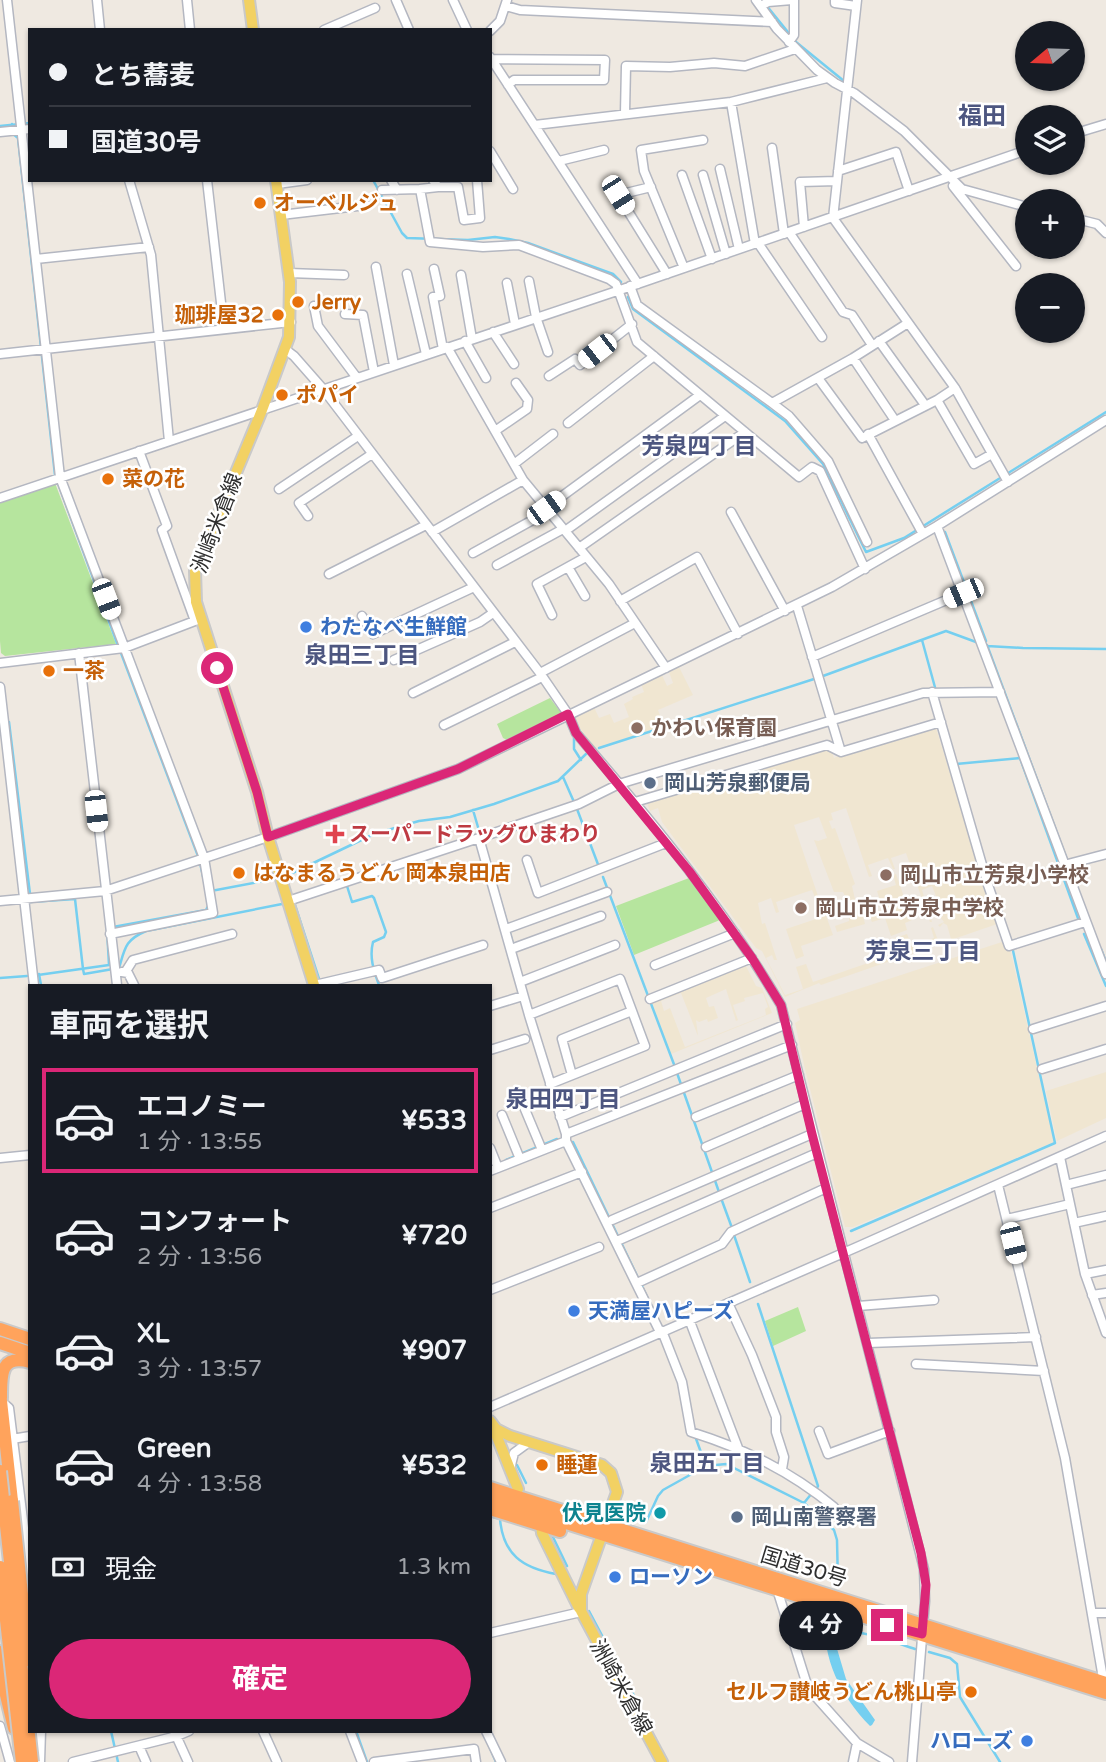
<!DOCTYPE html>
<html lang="ja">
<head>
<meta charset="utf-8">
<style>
	body { margin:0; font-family:"Varela Round","Noto Sans JP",sans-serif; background:#242831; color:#f1f3f6; height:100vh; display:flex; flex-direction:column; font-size:26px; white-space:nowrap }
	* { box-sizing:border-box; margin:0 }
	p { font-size:23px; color:#9ea1a6 }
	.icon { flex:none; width:38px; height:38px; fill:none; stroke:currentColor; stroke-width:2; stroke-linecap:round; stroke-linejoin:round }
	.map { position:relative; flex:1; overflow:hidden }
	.drawer { position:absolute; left:28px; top:984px; width:464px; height:749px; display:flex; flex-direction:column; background:#171b24; border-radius:0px; box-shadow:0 2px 5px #0004 }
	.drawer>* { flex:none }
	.banner { position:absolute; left:28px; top:28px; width:464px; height:154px; border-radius:0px; box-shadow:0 2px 5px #0004; display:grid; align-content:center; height:154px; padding:0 21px; background:#171b24 }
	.needle { width:46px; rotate:251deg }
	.controls { position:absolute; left:1015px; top:21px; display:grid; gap:14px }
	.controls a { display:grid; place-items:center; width:70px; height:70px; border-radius:50%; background:#171b24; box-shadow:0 2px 5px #0004; font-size:35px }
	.end { position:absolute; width:32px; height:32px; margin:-16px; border:9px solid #db2777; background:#fff; box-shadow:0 0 0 4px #fff }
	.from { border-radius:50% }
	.bubble { position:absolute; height:49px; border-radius:24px; background:#171b24; box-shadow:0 2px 5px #0004; font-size:23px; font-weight:700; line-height:49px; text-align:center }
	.car { position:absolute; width:21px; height:42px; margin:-21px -10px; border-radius:9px; box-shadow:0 0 5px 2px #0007; background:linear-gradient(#fff 24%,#345 0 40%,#fff 0 76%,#345 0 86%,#fff 0) }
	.banner b { display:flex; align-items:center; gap:24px; height:66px; font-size:26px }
	.banner b+b { border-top:2px solid #363941 }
	.banner i { width:18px; height:18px; background:#f1f3f6 }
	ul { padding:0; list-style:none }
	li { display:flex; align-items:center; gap:21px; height:105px; margin:0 14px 10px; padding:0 7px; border:4px solid transparent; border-radius:0px }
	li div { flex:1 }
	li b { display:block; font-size:26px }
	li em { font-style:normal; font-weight:700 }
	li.on { border-color:#db2777 }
	li>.icon { width:63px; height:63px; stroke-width:1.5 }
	h2 { padding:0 21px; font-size:32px; line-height:84px }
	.pay { display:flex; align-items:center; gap:18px; height:77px; padding:0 21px; font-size:26px }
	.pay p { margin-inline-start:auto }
	.button { display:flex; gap:14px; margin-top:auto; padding:14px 21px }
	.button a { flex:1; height:80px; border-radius:42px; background:#db2777; color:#fff; font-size:28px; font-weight:700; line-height:80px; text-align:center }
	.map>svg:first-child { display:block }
</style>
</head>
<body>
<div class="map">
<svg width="1106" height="1762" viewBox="0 0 1106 1762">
	<rect width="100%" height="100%" fill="#efe9e1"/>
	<path fill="#f0e6d1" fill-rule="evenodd" d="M679,667L693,695L658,710L664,726L595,748L574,720L576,716L594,707L599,718L610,714L614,723L629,717L624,704L633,699L632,697L644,692L641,684L662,675L667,686L673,683L669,672Z
		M936,728L997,924L821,985L819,983L785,997L762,951L756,948L662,822L658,808L650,811L647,803L827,750L832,752L834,758L848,751ZM846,808L869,877L872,876L868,865L888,858L893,869H895L891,858L906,853L930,922H932L922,890L932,886L938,901L930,905L939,903L943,916L940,917L944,922L938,925L940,927L943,923L947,925L951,939L939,943L933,927L931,928L934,938L912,946L907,934L892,939L897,953L813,982L806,964L796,967L803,989L785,995L766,958L772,955L774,960H777L765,923L762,924L758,903L771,898L776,913L779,912L776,902L812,890L816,900L819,899L794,825L819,817L827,838L818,841L814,840L834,892H843L846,899L842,901L849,918V921L835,926L837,932L865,924L863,916L859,917L852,886L855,884L835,828L832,829L829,821L833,820L831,813Z
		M896,874L912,920L905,923L907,930L891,936L885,918L872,922L869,915L883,910L877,891L896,885L893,875Z
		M825,913L833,935L801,946L804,956L796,959L786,929L822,917Z
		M1005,941L1010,949L1054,1142L853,1227H845L805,1069L795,1023L800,1020L797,1009Z
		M745,964L756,986L762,988L772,1013L671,1054L651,1000ZM726,989L736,1021L738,1020L733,1005L745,1001L744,998L763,993L768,1007L765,1009L766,1015L685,1047L670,1008L664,1011L661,1001L681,993L698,1036L696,1020L699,1022L707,1019L708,1022L718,1018L714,1006L709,1007L706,998Z
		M1106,1072V1118L1057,1141L1046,1091Z"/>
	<path fill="#b6e59e" d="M55,483L116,644L5,656L1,653L0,641V502Z
		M550,698L562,714L507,740L503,738L497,724Z
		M689,878L720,920L634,955L616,906Z
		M798,1307L806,1331L773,1346L765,1321Z"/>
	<path fill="#75cff0" d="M825,1616L836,1619L835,1642L846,1679L875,1720L872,1725L870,1726C840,1695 822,1659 825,1616Z"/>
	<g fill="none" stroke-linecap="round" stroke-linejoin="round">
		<path stroke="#75cff0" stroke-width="2.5" d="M762,0L796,42L855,90
			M12,124L13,134L18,138L55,475L117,643
			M0,126L30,123
			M930,152L960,182
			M373,180L402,233L407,238L468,240L495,237L509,239L528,243L613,274L621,282
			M628,297L633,309L785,421L823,464L866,552L904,538L1106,412
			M945,532L986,641
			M922,640L936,691
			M987,645L1067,860
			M987,646L1023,648L1106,649
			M121,653L198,856
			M823,676L946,631L976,642
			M9,722L30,894
			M574,736V749L581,760
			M599,748L814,679
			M956,764L1020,758L1079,921
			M563,777L574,802
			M577,809L599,867
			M473,810L480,834
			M200,863L205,885
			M491,867L513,944
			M284,877L374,834L419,821L450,817L494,804L558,781L586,754
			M603,877L675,1067
			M347,886L352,902L372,896L374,898L386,932L384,937L373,942C369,958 374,971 379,985
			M211,891L274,879
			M30,902L75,899L83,969
			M294,902L320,982
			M113,927L206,910L208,906
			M1084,934L1106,986
			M1101,949L1106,962
			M119,968C125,948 125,940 146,931L282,904
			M83,969L84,974L113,969
			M39,974L41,985
			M38,975L109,965L107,929
			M0,978L27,976
			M677,1073L719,1192
			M573,1142L660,1324
			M506,1160L557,1139
			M721,1198L732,1228
			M851,1231L1055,1143L1012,946
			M734,1235L750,1282
			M758,1304L818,1486L817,1488
			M695,1436L706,1466
			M517,1465L526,1483
			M804,1503L812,1493
			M490,1516L500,1519C503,1554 522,1568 556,1574
			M646,1522L658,1496L663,1490L706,1466L726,1464L804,1503L834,1530L837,1540L838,1584
			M552,1535L567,1566
			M589,1611L639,1705
			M835,1631C864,1630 888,1640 915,1649
			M929,1652L950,1658L957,1664L960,1697L1000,1762
			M111,1731L118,1762
			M356,1731L367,1762
			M488,1743L496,1762"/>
		<defs>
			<path id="minor" d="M7,0L60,477L204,858L213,913L110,934
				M97,0L100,30
				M187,0L190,30
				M396,0L409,30
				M453,0L467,30
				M756,0L777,29L817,70L835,83L854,93L904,131L962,189L1027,207
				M835,0V3L856,6
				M857,0L833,218L955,388L1008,482
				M506,6L520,10L772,22
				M761,6L768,2L792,0
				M324,30L375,8
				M490,31L500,21L507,0
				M789,42L794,35V0
				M490,57L638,284
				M491,59L605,60L604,80H514L508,85
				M731,102L755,244
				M625,113L626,66L670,67L714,63L745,66L795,49
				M535,125L731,102L827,78
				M0,132L30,129
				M1073,134L1106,124
				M772,148L784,234
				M490,151L513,189
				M559,161L604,150
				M720,169L739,249
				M838,171L896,152L909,191
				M682,175L712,259
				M703,175L726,254
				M129,180L151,255L169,441
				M207,180L224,329
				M391,180L397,190
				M433,180L438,187L420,189L430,242L483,247L519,245L609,279L616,284L637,342L799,477L812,467L820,471L865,569
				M277,184L307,180
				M953,186L1016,266
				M438,187H458L464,220L480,218L477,180
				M651,187L618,195L667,274
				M382,190L420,189
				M281,215L366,205
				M1073,218L1097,224L1106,233
				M804,227L800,182L837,181
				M789,232L843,312L852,315L872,345
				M758,243L822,337
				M36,259L149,247
				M376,267L394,365
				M684,268L644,171L641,150L703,140
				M434,269L440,296L433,297L443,349
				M289,273L344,275
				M407,274L426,354
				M461,275L472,339
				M529,281L536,317L548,352
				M507,283L515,324
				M630,286L637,305L772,403L853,358L908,323
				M314,306L318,326L357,378
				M345,314L363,315L374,372
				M493,332L514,364
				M465,341L486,378
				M879,341L925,405
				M447,347L523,480L609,584L666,668
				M286,350L294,356L323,389L540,673L568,714L576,733C650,819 723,907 781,1005L924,1569L925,1601L912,1762
				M0,354L291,322
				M853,358L894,419
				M549,376L575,359L580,365L632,324
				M818,378L862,438L937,400L955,388
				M937,400L974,464L992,454
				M772,403L789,416L828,461L867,542
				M568,423L654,356
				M495,431L527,409L528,400L516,383
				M868,434L923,534
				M139,451L167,526L162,530L195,621
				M514,464L553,434
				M279,489L358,436
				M0,498L620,290L1027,150
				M546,508L700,395
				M731,512L785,611
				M308,516L299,503L372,454
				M937,526L1106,974
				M565,531L725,416
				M432,532L523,480
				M579,548L745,432
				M473,553L549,511
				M497,565L563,529
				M568,567L585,596
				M329,574L426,525
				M620,601L697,557L738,634
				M797,606L841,752
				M552,615L537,584L586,557
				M362,616L373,634L474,587
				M79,653L117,985
				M812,657L963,593
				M394,660L480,622L493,613
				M0,663L124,648L200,619
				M540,673L635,623
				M0,687L34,985
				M932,692L987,882L1009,946L1085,922
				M413,693L515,642
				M444,725L542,677
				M635,802L827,745L841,752L941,722
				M479,838L579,804L619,784L923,693L1000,692
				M527,860L538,893L666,843
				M1064,865L1106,854
				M0,901L105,891L268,837L458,769L832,587L937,526L1106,420
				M288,901L479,838L529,1015L566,1134V1141L660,1332
				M506,929L607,892
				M511,949L601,916
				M655,965L735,933
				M126,971L133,960L232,934
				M122,972L128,973L134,985
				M520,982L615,945
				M315,985L379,970L382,978L483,945
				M650,999L752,958
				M490,1006L523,996
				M529,1015L620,979L632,1011
				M1033,1029L1106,1006
				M490,1050L525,1039
				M1042,1069L1106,1049
				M550,1084L645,1046L632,1011L562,1039L572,1075
				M524,1107L542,1150
				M502,1115L520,1159
				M560,1117L787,1024
				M696,1117L799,1075
				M566,1134L792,1045
				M706,1147L805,1104
				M490,1148L498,1168
				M1060,1157L1070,1204
				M0,1158L30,1155
				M490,1171L566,1141
				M998,1185L1065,1458L1104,1684
				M1066,1185L1106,1175
				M490,1208L582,1172
				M1007,1219L1070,1204L1085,1274L1106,1333
				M612,1220L812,1134
				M1074,1223L1106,1216
				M617,1241L817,1153
				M1085,1274L1106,1270
				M637,1283L722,1244L731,1232L826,1188
				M490,1290L599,1247
				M1092,1295L1106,1293
				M728,1303L752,1355L776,1417V1432L784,1457L782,1469
				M858,1306L934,1300
				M689,1319L738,1448
				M662,1331L682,1382L691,1432C745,1449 790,1471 834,1507
				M868,1343L1036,1337
				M916,1364L1044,1371
				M1,1401L9,1408L30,1576
				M490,1407L857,1247L1106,1136
				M819,1431L828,1454L890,1431
				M12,1439L30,1436
				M510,1469L514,1453L529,1442
				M776,1586L808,1688L857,1743L889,1762
				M1092,1613H1106
				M490,1633L581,1612
				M0,1726L10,1762
				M174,1731L188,1762
				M263,1731L277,1762
				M350,1731L362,1762
				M486,1731L501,1762
				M139,1746L146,1762
				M40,1762L41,1731
				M73,1762L177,1736L189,1731
				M374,1762L474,1749L476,1762
				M853,1762L857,1743"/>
			<path id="major" d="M249,0L253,30
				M276,180L290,282L289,337L262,410L200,559L195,571L196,602L257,792L268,837L314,985
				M490,1421L496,1429L510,1436L602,1465L611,1473L617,1492L581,1594V1611L662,1762
				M493,1427L518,1489
				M541,1525L542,1533L579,1608"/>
			<path id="highway" d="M0,1329L30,1339
				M0,1343L30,1353
				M0,1392L12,1501
				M1,1398C1,1375 0,1354 30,1362
				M490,1488L1106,1683
				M490,1499L1106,1693
				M490,1509L560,1531
				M0,1652L5,1691L14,1728"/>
		</defs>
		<use href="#minor" stroke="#b4b7c1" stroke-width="11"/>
		<use href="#major" stroke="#c9c9c9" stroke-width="14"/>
		<use href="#highway" stroke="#c9c9c9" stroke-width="16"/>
		<use href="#minor" stroke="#fff" stroke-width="8"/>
		<use href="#major" stroke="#f2d163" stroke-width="10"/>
		<use href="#highway" stroke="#ffa35c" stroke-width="12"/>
		<defs>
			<path id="highway-bridge" d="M0,1471L32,1762
				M12,1501L29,1660
				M0,1567L22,1762"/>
		</defs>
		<use href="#highway-bridge" stroke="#c9c9c9" stroke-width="16" stroke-linecap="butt"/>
		<use href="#highway-bridge" stroke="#ffa35c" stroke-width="12"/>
	</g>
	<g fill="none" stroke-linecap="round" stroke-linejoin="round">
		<path stroke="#db2777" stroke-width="9" d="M217,668L257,792L268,837L458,769L568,714L576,733L689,871L752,958L781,1005L812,1134L921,1553L926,1585L922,1634L887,1625"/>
	</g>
	<g fill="#e8710a" stroke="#fff" stroke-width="2.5">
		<circle cx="260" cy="203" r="7"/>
		<circle cx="298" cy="302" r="7"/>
		<circle cx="278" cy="315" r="7"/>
		<circle cx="282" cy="395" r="7"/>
		<circle cx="108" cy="479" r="7"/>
		<circle cx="49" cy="671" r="7"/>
		<circle cx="239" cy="873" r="7"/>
		<circle cx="542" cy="1465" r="7"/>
		<circle cx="971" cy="1692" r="7"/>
	</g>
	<g fill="#3f7fe0" stroke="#fff" stroke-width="2.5">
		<circle cx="306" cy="627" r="7"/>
		<circle cx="574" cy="1311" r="7"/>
		<circle cx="615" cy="1577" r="7"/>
		<circle cx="1027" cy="1741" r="7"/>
	</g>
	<g fill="#8d6e63" stroke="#fff" stroke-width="2.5">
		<circle cx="637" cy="728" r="7"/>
		<circle cx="886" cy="875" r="7"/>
		<circle cx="801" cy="908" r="7"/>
	</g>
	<g fill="#5c6f8a" stroke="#fff" stroke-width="2.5">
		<circle cx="650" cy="783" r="7"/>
		<circle cx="737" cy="1517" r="7"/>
	</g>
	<path fill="#e0444e" stroke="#fff" stroke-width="2.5" d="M331.5 823.5h7v7h7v7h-7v7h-7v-7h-7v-7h7z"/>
	<circle fill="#0f9aa8" stroke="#fff" stroke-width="2.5" cx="660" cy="1513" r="7"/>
	<g text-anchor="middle" stroke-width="5" stroke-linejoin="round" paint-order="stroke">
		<g font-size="21" font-weight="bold" fill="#c56008" stroke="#fff" text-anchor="start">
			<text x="274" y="210">オーベルジュ</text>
			<text x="312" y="309">Jerry</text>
			<text x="264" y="322" text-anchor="end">珈琲屋32</text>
			<text x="296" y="402">ポパイ</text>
			<text x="122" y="486">菜の花</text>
			<text x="63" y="678">一茶</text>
			<text x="253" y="880">はなまるうどん 岡本泉田店</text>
			<text x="556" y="1472">睡蓮</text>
			<text x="957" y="1699" text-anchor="end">セルフ讃岐うどん桃山亭</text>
		</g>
		<g font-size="21" fill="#2e2e2e" stroke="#fff">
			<text transform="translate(217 523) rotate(-69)" y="7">洲崎米倉線</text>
			<text transform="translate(804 1567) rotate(17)" y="7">国道30号</text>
			<text transform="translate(621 1687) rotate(61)" y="7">洲崎米倉線</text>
		</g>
		<g font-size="21" font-weight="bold" fill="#366cbe" stroke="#fff" text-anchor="start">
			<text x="320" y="634">わたなべ生鮮館</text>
			<text x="588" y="1318">天満屋ハピーズ</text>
			<text x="629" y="1584">ローソン</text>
			<text x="1013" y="1748" text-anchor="end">ハローズ</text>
		</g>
		<g font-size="21" font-weight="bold" fill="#785e54" stroke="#fff" text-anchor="start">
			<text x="651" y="735">かわい保育園</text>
			<text x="900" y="882">岡山市立芳泉小学校</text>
			<text x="815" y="915">岡山市立芳泉中学校</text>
		</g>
		<g font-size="21" font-weight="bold" fill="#4e5e75" stroke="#fff" text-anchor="start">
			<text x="664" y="790">岡山芳泉郵便局</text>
			<text x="751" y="1524">岡山南警察署</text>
		</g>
		<g font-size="21" font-weight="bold" fill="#be3a42" stroke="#fff" text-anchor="start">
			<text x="349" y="841">スーパードラッグひまわり</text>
		</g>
		<g font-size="21" font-weight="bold" fill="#0d838f" stroke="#fff" text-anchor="end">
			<text x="646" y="1520">伏見医院</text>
		</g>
		<g font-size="23" font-weight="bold" fill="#4d5680" stroke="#fff">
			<text x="699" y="454">芳泉四丁目</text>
			<text x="362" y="663">泉田三丁目</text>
			<text x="923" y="959">芳泉三丁目</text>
			<text x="563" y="1107">泉田四丁目</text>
			<text x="707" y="1471">泉田五丁目</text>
		</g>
		<g font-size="24" font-weight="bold" fill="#4d5680" stroke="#fff">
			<text x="982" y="124">福田</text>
		</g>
	</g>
</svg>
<div class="controls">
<a><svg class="needle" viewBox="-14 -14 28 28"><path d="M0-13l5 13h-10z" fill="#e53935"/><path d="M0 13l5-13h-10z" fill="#9ea1a6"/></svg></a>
<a><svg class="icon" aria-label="layers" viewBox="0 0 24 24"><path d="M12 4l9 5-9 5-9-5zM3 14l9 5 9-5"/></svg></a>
<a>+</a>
<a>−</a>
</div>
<i class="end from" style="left:217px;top:668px"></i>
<i class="end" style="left:887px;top:1625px"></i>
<div class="bubble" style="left:779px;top:1601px;width:84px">4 分</div>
<i class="car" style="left:618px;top:195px;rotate:148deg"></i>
<i class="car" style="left:597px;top:351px;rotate:232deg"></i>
<i class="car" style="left:546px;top:508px;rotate:54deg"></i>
<i class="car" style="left:963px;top:593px;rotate:247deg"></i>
<i class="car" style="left:106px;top:599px;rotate:159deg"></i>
<i class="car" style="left:96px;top:811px;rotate:174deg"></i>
<i class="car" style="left:1013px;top:1243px;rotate:166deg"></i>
<div class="banner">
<b><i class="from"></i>とち蕎麦</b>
<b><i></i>国道30号</b>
</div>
<section class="drawer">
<h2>車両を選択</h2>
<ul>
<li class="on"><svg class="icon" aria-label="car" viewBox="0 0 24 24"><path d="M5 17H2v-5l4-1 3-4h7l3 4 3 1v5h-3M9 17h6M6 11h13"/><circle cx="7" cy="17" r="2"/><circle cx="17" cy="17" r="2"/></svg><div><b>エコノミー</b><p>1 分 · 13:55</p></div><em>¥533</em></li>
<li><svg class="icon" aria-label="car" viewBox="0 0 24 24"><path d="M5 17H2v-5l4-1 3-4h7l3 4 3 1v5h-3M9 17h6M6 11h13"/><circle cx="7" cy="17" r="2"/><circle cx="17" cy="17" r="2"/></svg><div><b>コンフォート</b><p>2 分 · 13:56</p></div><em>¥720</em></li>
<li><svg class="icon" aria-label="car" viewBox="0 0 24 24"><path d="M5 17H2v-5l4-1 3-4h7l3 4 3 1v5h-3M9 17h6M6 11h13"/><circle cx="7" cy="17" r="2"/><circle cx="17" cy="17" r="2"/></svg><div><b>XL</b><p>3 分 · 13:57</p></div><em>¥907</em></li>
<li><svg class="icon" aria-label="car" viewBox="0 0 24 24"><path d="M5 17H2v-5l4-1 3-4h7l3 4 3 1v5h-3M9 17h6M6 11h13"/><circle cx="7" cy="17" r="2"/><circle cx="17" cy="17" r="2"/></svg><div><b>Green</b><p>4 分 · 13:58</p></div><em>¥532</em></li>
</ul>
<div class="pay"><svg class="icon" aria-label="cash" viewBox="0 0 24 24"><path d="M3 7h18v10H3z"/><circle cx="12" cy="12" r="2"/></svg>現金<p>1.3 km</p></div>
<div class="button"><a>確定</a></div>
</section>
</div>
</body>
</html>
